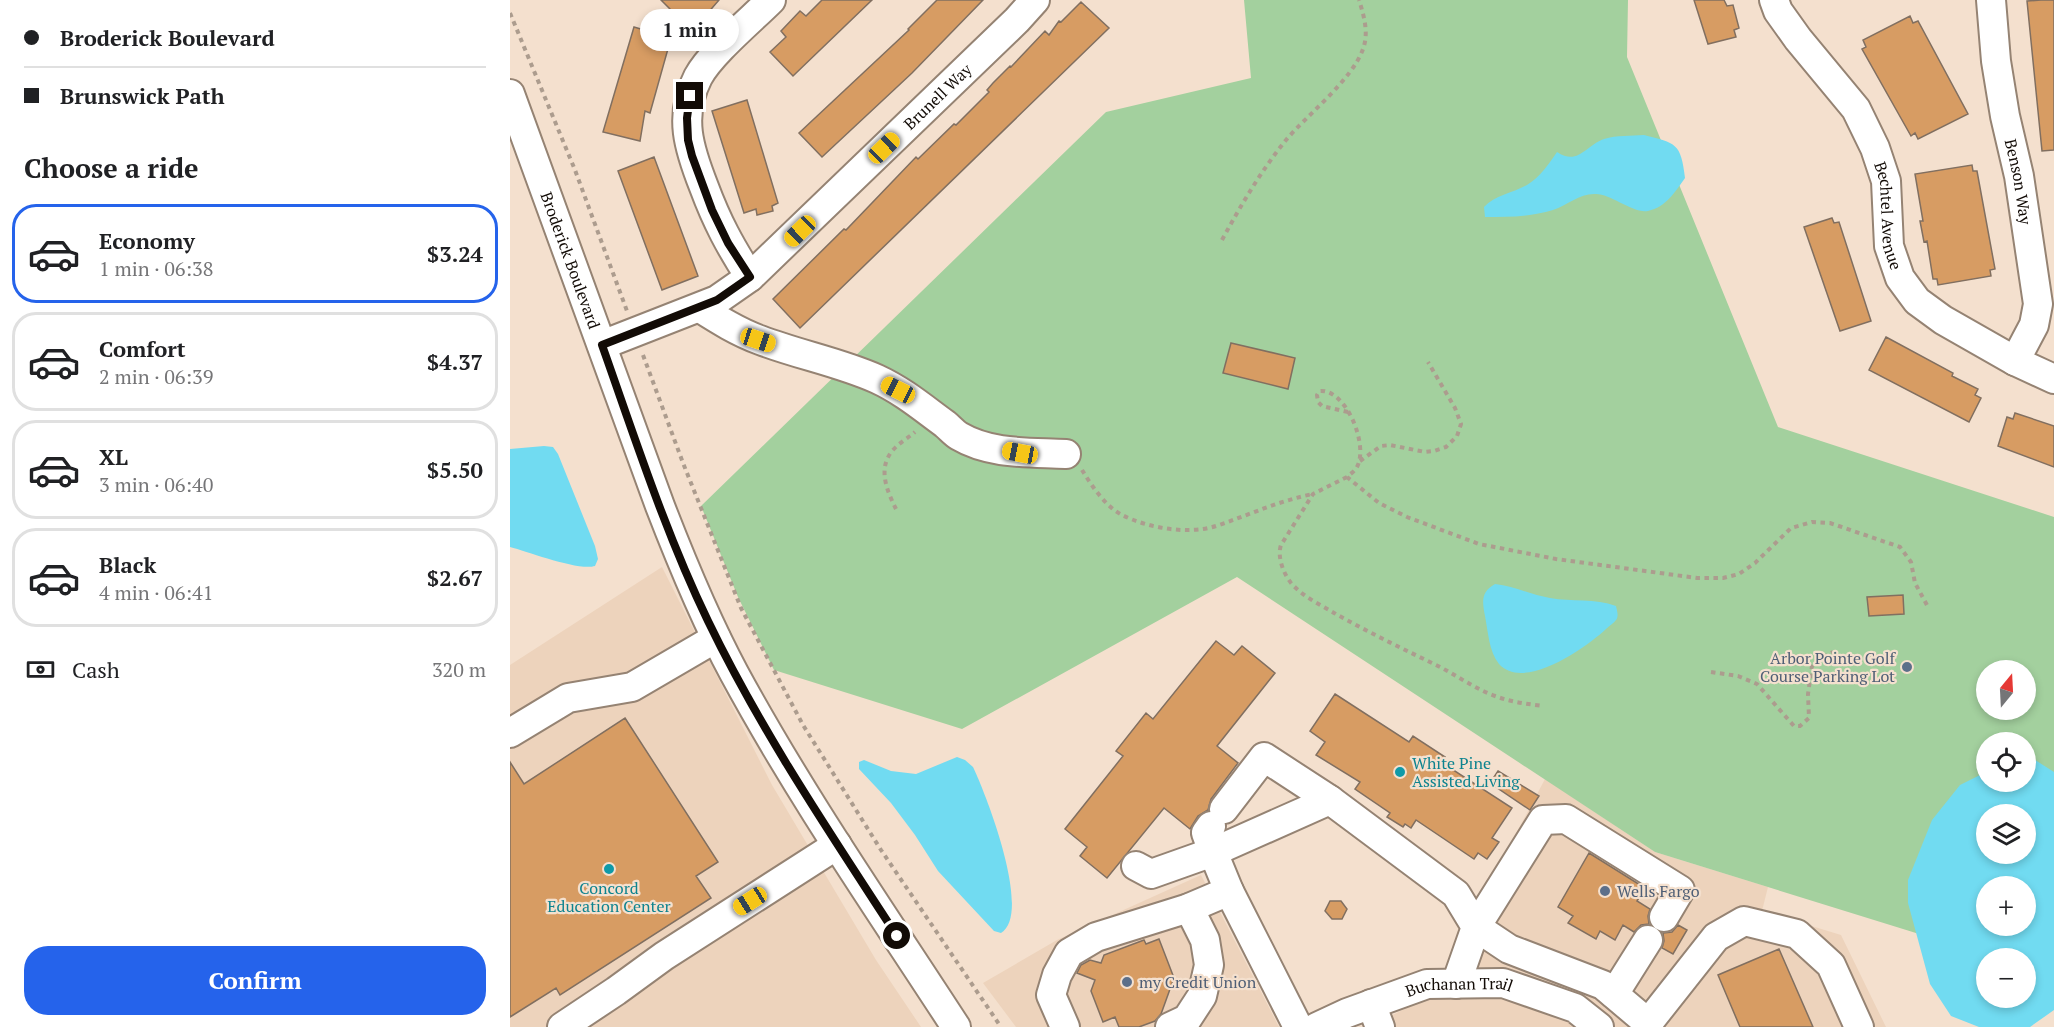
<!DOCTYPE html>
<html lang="en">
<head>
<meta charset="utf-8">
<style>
	body { margin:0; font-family:"PT Serif",serif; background:#f6f6f6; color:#202124; height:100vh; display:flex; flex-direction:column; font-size:22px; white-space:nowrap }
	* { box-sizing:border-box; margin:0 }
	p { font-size:20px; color:#757577 }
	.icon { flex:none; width:33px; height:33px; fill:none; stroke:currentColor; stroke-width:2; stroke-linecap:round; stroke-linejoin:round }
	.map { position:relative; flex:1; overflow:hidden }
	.details { display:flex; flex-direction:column; background:#fff; width:510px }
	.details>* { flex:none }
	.hud { display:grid; align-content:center; height:132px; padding:0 24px; background:#fff }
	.needle { width:39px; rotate:18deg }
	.controls { position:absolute; left:1466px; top:660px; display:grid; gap:12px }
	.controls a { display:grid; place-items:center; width:60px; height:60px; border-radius:50%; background:#fff; box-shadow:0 3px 9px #0003; font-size:30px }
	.end { position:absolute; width:27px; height:27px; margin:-14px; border:8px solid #120b06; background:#fff; box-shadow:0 0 0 3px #fff }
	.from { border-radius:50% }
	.bubble { position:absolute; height:42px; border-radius:21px; background:#fff; box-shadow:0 3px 9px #0003; font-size:20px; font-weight:700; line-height:42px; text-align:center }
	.car { position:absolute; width:18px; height:36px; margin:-18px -9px; border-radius:8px; box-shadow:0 0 4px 2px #0007; background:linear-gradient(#f5c518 24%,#345 0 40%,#f5c518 0 76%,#345 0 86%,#f5c518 0) }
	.hud b { display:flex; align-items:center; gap:21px; height:57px; font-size:22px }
	.hud b+b { border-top:2px solid #e0e0e0 }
	.hud i { width:15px; height:15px; background:#202124 }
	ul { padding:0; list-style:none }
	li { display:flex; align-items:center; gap:18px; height:99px; margin:0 12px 9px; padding:0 12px; border:3px solid #e0e0e0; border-radius:24px }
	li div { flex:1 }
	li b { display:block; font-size:22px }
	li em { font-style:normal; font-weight:700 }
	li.current { border-color:#2563eb }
	li>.icon { width:54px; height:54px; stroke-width:1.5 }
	h2 { padding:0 24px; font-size:27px; line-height:72px }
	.pay { display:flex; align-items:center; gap:15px; height:66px; padding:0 24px; font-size:22px }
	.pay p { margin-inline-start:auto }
	.primary-button { display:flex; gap:12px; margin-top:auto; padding:12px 24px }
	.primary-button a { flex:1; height:69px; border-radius:24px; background:#2563eb; color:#fff; font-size:24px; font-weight:700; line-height:69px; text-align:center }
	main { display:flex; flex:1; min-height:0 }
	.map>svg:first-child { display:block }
</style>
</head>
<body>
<main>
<section class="details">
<div class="hud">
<b><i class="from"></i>Broderick Boulevard</b>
<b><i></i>Brunswick Path</b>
</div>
<h2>Choose a ride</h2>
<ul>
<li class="current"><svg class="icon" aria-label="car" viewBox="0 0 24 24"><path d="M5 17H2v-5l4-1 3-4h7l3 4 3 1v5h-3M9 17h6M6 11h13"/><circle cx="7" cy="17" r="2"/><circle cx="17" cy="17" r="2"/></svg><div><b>Economy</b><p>1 min · 06:38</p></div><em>$3.24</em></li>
<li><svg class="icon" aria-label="car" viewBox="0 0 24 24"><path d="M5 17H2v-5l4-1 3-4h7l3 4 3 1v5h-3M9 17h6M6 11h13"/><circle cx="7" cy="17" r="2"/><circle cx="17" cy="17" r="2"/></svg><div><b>Comfort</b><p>2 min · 06:39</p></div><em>$4.37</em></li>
<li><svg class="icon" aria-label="car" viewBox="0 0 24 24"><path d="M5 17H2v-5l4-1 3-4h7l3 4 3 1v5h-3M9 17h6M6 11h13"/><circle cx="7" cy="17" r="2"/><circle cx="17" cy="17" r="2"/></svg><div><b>XL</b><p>3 min · 06:40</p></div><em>$5.50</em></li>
<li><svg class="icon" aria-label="car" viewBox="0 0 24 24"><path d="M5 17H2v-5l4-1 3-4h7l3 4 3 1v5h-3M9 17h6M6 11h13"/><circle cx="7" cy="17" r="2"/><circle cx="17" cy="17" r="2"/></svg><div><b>Black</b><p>4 min · 06:41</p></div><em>$2.67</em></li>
</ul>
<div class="pay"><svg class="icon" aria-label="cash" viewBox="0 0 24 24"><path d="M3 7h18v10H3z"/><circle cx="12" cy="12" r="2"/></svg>Cash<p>320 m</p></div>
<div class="primary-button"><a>Confirm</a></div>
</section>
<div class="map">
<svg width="1544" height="1027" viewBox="0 0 1544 1027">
	<rect width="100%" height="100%" fill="#f4e0ce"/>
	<path fill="#edd3bc" d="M152,567L262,785L366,960L411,1027H0V665Z
		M1035,779L1145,852L1258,887L1252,911L1331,935L1376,1027H858L919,997L944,998L937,964Z
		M691,875L769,1027H506L473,983L547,940Z"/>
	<path fill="#a3d09e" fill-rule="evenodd" d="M734,0H1118L1117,57L1268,427L1544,517V924L1464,951L1145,852L727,577L452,729L264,670L228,597L191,506L596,112L741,78ZM1476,670H1515V710H1476ZM1476,742H1515V782H1476ZM1476,814H1515V854H1476ZM1476,886H1515V926H1476Z"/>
	<path fill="#71dbf1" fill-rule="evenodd" d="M1134,135C1166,143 1171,143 1175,178C1165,192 1156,207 1138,211C1124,214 1101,194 1086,194C1070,193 1058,205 1043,210C1020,217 998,217 975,217L974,207C985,195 1003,193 1017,185C1030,177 1039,164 1047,152C1068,166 1075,146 1094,139C1107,135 1121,136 1134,135Z
		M34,446L43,447L48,454L85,546L88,559L85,566C68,571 19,552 0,547V449Z
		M985,584C1004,586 1021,595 1040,598C1062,602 1085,598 1106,606C1107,611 1109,616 1106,620C1104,623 1099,626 1096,629C1077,647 1014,692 989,664C979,652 978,631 975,616C972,601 971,592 985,584Z
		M447,757L455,760L463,767C476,794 523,914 491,933L484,931L428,871L405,835L381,803L349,769V762L354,760L381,771L406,774Z
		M1522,758L1544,772V1010L1520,1027H1469L1441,1016L1420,984L1398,903V880L1422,820L1450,785L1476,772V782H1515V759ZM1476,814H1515V854H1476ZM1515,886V926H1476V886ZM1515,958V998H1476V958Z"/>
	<path fill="#d79c63" stroke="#816f60" stroke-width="1.5" d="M151,0H209L184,29L181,26L179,28Z
		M312,0H362L283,76L260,52L276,37L271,31L290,11L296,16Z
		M427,0H473L402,73L312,157L289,133L399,30L398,29Z
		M1184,0H1214L1217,6L1223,5L1229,28L1224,30L1226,37L1198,44Z
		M1531,0H1544V150L1532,151L1517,1Z
		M571,2L599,28L290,328L263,299L334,229L336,230L406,157L408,159L444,124L446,125L479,92L477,90L483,83L500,66L501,67L535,31L539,35L549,21L551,22Z
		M1400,16L1403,23L1408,21L1458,114L1408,139L1405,133L1401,136L1352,49L1356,47L1353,40Z
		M124,27L161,38L140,113L135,111L130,141L93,132Z
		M237,100L268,203L262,206L263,211L247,215L246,209L234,213L202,111Z
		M144,157L188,276L152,290L108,171Z
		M1462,165L1463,171H1467L1485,269L1480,270L1481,276L1428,285L1427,279H1423L1417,241L1414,242L1410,221H1413L1405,174Z
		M1322,218L1324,223L1329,222L1361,321L1330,331L1294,227Z
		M1376,337L1443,373L1442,376L1468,389L1465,395L1471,398L1459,422L1359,370Z
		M721,343L785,358L778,389L713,373Z
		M1505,413L1544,426V467L1488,446L1497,417L1503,419Z
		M1393,595L1394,614L1359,616L1357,597Z
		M706,641L724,655L732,646L765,673L707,746L728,763L701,799L698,810L688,816L680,829L654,808L597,878L570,856L577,847L555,829L613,756L606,751L636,713L643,719Z
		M825,694L899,742L903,736L935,757L931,762L1002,808L982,838L989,842L977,859L968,853L964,859L906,820L901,828L895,824L893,827L877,817L880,813L845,789L850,782L806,755L815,742L800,731Z
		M115,718L208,862L186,876L201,898L50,995L46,988L0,1017V762L14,784Z
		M988,771L1029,796L1020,810L980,783Z
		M1079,853L1135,888L1127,901L1140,909L1138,916L1139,924L1131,925L1124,932L1113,925L1105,940L1090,931L1086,939L1058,923L1063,916L1048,907Z
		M820,901H831L837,909L832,919H822L815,911Z
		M1168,925L1177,930L1163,954L1152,948L1154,941L1153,933L1162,932Z
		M649,939L664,978L651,1014L645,1021L629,1027H609L605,1017L593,1022L581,991L585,980L567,973L571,965L580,960L591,963L594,955L634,940L636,944Z
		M1269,949L1303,1027H1230L1208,975Z"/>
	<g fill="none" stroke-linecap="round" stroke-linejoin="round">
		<defs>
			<g id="minor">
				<path id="s1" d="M1264,0L1268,11L1288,39L1346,109L1365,148L1376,181L1379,246L1390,278L1407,301L1433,320L1505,361L1544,379"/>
				<path id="s2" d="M1481,0L1486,61L1495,116L1509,176L1528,304L1524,325L1505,361"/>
				<path id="s3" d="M0,94L150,506C172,563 195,619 224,673C290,795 370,910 446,1027"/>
				<path d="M240,277C220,246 207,222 194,187C179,149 168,116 188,77C201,53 241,20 261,0"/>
				<path d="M190,308C209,320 228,332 250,340C289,355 329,362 367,379C393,391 413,408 435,424C440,428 444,433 449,436C481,455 521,452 556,454"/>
				<path id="s4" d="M92,345L207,300L240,277L507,20L525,0"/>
				<path d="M0,733L58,698L122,687L206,638"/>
				<path d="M714,809L754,757L820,800"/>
				<path d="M626,866L641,874L703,852L696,833L701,826"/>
				<path d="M719,891L703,852L820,800L946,894L966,927L946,984"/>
				<path d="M1104,994L1138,940"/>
				<path d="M861,1004L870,1027"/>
				<path d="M1138,1023L1093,985L999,949L966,927L1033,820L1056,819L1170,890L1154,917"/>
				<path d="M52,1027L106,991L154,956L327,845"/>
				<path d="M555,1027L541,995L547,975L559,953L586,937L679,908L719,891L788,1027"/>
				<path d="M660,1027L677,1019L692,996L699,965L695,940L679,908"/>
				<path id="s5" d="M807,1027L837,1013L917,984L993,983L1065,1008L1089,1027"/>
				<path d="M1135,1027L1206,937L1234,921L1287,934L1321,965L1349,1027"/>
			</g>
		</defs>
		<use href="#minor" stroke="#958373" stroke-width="32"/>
		<path stroke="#ac9c8e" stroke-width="4" stroke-dasharray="4.5 4.5" stroke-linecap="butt" d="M0,13L65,170L117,311
			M712,240C731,205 751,171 776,140C798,114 842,80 853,49C859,33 854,16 849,0
			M133,355L173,463L231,608L293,725L371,850L491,1027
			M838,412L812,406L808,402L807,395L810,391C836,389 859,445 847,467C845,471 840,474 837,477L869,503L897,517L969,544L1046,559L1187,578H1213L1229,574L1245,563L1281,528L1302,522L1320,523L1390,547L1401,562L1405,583L1418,607
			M850,461L871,446L880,445L915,452L924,451L936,447L947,436L951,424L945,408L918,362
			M572,470C582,486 595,506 612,515C638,528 678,535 706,526C739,515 768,501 803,494
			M837,477L803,494L771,545C767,556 773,573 781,583C793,597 811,605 826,614C858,632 891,648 924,664C945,674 963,688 985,696C1001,702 1017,704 1034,706
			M386,509C377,491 367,468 383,450C389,443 398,438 405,432
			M1201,672L1228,676L1247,684L1284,726H1290L1299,718L1298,694L1302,666L1304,662L1323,652"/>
		<use href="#minor" stroke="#fff" stroke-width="28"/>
	</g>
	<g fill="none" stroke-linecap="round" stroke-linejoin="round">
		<path stroke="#120b06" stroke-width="8" d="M180,96L177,118L178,140L182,156L202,210L218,243L240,277L207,300L92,345C125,438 155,532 198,621C251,731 320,833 387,936"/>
	</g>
	<g fill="#5c6f8a" stroke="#f4e0ce" stroke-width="2">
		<circle cx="1397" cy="667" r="6"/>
		<circle cx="1095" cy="891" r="6"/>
		<circle cx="617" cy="982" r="6"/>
	</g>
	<g fill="#0f9aa8" stroke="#f4e0ce" stroke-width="2">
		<circle cx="890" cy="772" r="6"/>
		<circle cx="99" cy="869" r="6"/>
	</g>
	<g text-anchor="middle" stroke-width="4.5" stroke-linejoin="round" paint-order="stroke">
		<g font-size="16" fill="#120b06" stroke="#f4e0ce">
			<text dy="6" stroke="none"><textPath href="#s4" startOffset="424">Brunell Way</textPath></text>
			<text dy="6" stroke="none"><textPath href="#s2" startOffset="184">Benson Way</textPath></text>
			<text dy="6" stroke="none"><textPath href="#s1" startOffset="250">Bechtel Avenue</textPath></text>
			<text dy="6" stroke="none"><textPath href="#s3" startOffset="177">Broderick Boulevard</textPath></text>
			<text dy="6" stroke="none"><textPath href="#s5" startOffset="150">Buchanan Trail</textPath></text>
		</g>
		<g font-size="16" fill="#4e5e75" stroke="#f4e0ce" text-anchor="start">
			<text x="1385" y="664" text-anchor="end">Arbor Pointe Golf<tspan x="1385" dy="18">Course Parking Lot</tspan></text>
			<text x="1107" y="897">Wells Fargo</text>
			<text x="629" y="988">my Credit Union</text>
		</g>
		<g font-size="16" fill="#0d838f" stroke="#f4e0ce" text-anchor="start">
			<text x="902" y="769">White Pine<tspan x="902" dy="18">Assisted Living</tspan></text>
			<text x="99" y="894" text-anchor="middle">Concord<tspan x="99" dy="18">Education Center</tspan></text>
		</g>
	</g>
</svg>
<div class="controls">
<a><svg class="needle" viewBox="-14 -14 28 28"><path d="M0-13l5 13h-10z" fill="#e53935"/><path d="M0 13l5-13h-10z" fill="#757577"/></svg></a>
<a><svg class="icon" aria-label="locate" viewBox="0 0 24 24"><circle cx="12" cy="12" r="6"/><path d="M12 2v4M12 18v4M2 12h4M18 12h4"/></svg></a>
<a><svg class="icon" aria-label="layers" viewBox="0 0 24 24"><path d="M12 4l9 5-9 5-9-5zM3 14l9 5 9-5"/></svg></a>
<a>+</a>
<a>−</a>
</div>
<i class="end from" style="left:387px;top:936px"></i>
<i class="end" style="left:180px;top:96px"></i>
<div class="bubble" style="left:130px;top:9px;width:99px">1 min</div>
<i class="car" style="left:374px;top:148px;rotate:46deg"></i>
<i class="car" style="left:290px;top:231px;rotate:226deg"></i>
<i class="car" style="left:248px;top:340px;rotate:108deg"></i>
<i class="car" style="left:388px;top:390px;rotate:297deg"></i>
<i class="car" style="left:510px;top:453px;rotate:281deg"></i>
<i class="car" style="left:240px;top:901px;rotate:238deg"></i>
</div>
</main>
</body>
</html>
